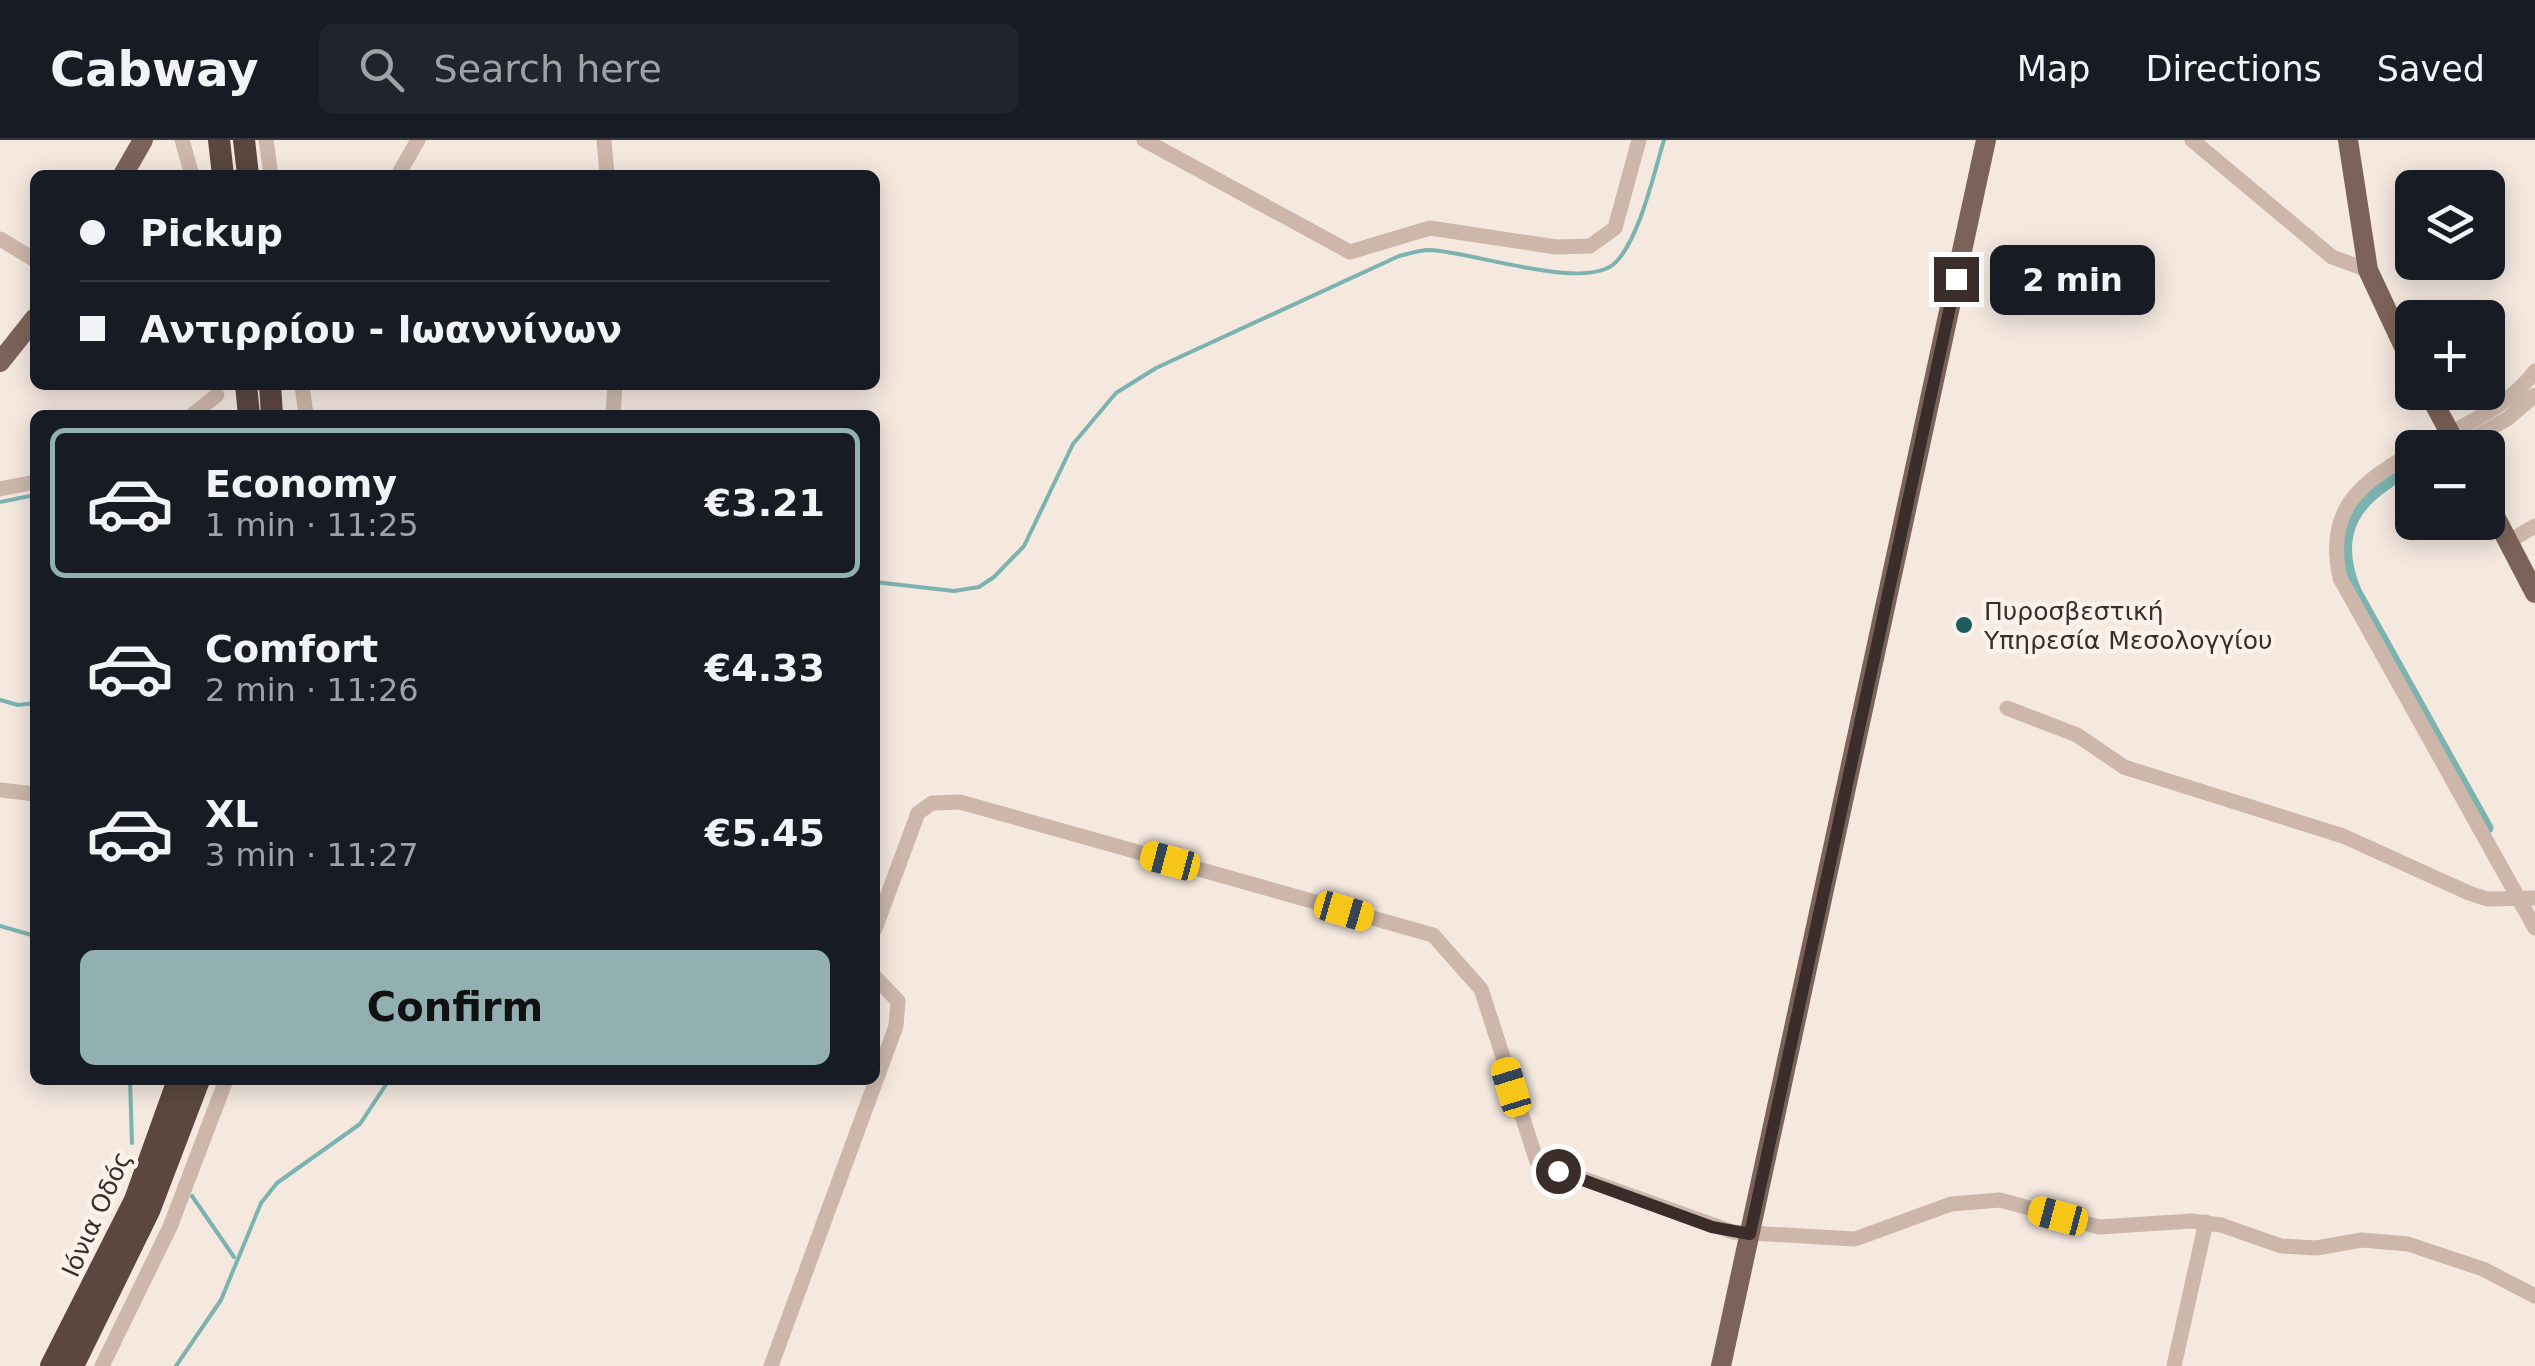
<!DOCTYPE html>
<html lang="en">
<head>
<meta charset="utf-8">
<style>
	body { margin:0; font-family:"DejaVu Sans",sans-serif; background:#20242c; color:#f1f3f6; height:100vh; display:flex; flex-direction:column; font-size:38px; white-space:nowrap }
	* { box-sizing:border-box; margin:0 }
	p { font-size:32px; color:#9ea1a6 }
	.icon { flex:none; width:55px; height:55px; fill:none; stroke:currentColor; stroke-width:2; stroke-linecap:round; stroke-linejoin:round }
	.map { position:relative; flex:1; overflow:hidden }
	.sheet { position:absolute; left:30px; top:270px; width:850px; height:675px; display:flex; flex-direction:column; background:#171b24; border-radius:15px; box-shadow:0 5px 25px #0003 }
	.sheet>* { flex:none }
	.guide { position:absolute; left:30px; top:30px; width:850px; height:220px; border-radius:15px; box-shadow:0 5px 25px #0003; display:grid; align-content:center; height:220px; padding:0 50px; background:#171b24 }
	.fabs { position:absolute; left:2395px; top:30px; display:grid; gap:20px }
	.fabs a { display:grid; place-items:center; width:110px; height:110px; border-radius:15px; background:#171b24; box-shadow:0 5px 25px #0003; font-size:50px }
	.end { position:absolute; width:45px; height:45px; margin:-22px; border:12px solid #3a2d2a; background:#fff; box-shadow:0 0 0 5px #fff }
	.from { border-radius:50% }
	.bubble { position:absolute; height:70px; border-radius:15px; background:#171b24; box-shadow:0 5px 25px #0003; font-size:32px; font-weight:700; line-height:70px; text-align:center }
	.car { position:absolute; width:30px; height:60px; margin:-30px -15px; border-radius:12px; box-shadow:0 0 8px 2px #0007; background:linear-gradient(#f5c518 24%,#345 0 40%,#f5c518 0 76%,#345 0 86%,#f5c518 0) }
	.guide b { display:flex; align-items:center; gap:35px; height:95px; font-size:38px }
	.guide b+b { border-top:2px solid #363941 }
	.guide i { width:25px; height:25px; background:#f1f3f6 }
	ul { padding:18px 0 0; list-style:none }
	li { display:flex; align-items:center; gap:30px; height:150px; margin:0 20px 15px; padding:0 30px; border:5px solid transparent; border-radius:15px }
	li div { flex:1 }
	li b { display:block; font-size:38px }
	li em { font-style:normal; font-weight:700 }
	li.selected { border-color:#92b0b1 }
	li>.icon { width:90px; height:90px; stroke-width:1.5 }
	.action { display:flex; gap:20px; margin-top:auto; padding:20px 50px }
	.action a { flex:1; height:115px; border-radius:15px; background:#92b0b1; color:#111; font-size:40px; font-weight:700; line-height:115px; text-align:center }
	header { display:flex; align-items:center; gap:60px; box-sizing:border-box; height:140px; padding:0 50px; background:#171b24; border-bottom:2px solid #363941 }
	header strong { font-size:48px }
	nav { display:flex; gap:55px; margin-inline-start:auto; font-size:35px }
	.search { width:700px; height:90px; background:#20242c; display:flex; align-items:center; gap:25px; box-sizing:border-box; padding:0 35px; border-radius:15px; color:#9ea1a6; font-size:38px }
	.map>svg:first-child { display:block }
</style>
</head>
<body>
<header>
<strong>Cabway</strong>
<div class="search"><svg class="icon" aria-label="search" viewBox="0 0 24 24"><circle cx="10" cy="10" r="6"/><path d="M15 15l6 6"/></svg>Search here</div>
<nav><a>Map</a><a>Directions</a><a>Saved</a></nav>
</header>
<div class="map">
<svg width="2535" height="1226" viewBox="0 0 2535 1226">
	<rect width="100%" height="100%" fill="#f4e8df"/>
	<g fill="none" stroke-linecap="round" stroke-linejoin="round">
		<path stroke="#7cb2b0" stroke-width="4" d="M0,362L35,355
			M875,442L954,451L979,447L994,437L1024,406L1073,304L1116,253L1156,228L1399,116C1408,114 1419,110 1429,110C1471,111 1587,153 1616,122C1640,97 1654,33 1664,0
			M0,560L18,565L35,563
			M0,786L35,796
			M130,940L132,1003
			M192,1056L234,1117
			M176,1226L221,1160L261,1063L277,1043L360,984L389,940"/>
		<path stroke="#7cb2b0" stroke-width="11" d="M2412,329C2359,357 2330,389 2356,451L2488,688"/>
		<path stroke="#ccb7aa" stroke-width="15" d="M182,0L192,35
			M266,0L271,35
			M604,0L607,35
			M1144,0L1350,112L1430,88L1556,107L1590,106L1615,88L1639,0
			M2192,0L2332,117L2368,130
			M398,35L418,0
			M0,99L35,120
			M302,245L306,275
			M192,275L217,255
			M613,275L615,245
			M2458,307L2507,279L2535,255
			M2423,308C2462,285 2508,268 2535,231
			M2412,313C2359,344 2325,370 2340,438L2535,788
			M0,349L35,342
			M2508,402L2535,386
			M2007,568L2077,595L2124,627L2343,696L2469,753L2487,759L2535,758
			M0,650L35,654
			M875,789L918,673L932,663L960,662L1433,795L1481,849L1537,1022L1733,1092L1855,1099L1951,1064L2000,1060L2099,1087L2192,1081L2221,1085L2281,1106L2316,1108L2362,1100L2408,1104L2483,1129L2535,1156
			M102,1226L170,1087L226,940
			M771,1226L896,886L898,861L875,837
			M2174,1226L2206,1082"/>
		<path stroke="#7c635a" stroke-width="20" d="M2348,0L2368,130L2412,224
			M123,35L143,0
			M0,222L35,178
			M2428,252L2458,308
			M2488,363L2535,453
			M1721,1226L1986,0"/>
		<path stroke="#5b4740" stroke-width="22" d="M219,0L223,35
			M244,0L248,35
			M246,245L249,275
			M270,245L272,275
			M51,1226L135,1060L178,940
			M73,1226L149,1071L199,940"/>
	</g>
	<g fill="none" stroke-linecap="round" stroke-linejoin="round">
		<path stroke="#3a2d2a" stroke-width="12" d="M1558,1031L1712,1087L1750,1094L1956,139"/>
	</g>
	<circle fill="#1d5d5c" stroke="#fbf3eb" stroke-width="4" cx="1964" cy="485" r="10"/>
	<g text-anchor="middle" stroke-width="9" stroke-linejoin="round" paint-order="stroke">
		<g font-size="25" fill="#3a2d2a" stroke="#fbf3eb" text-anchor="start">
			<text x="1984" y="480">Πυροσβεστική<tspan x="1984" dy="29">Υπηρεσία Μεσολογγίου</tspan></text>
		</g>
		<g font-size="25" fill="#3a2d2a" stroke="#fbf3eb">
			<text transform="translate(96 1074) rotate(-66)" y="9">Ιόνια Οδός</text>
		</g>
	</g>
</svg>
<div class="fabs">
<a><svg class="icon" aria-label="layers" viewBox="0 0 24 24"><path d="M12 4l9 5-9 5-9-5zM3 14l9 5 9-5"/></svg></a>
<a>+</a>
<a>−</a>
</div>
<i class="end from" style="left:1558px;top:1031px"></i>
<i class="end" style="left:1956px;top:139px"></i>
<div class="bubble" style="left:1990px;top:105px;width:165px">2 min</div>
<i class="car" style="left:1170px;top:721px;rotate:285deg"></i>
<i class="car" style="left:1344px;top:771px;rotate:106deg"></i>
<i class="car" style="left:1511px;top:947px;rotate:343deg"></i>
<i class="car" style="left:2058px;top:1076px;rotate:285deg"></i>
<div class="guide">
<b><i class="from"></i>Pickup</b>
<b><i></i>Αντιρρίου - Ιωαννίνων</b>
</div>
<section class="sheet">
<ul>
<li class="selected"><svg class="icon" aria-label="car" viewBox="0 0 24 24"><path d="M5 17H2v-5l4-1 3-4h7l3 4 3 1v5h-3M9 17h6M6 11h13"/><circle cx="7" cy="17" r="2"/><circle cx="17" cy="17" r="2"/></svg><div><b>Economy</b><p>1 min · 11:25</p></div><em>€3.21</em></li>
<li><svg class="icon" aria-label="car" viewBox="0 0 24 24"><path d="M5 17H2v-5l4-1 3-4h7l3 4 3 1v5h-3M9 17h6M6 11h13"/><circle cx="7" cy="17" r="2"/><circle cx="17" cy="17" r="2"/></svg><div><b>Comfort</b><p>2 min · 11:26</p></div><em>€4.33</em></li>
<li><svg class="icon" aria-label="car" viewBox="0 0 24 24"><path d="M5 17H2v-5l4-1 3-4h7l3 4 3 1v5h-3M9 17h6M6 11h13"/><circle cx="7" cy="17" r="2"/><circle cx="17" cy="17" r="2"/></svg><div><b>XL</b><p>3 min · 11:27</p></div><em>€5.45</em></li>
</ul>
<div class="action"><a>Confirm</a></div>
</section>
</div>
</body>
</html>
